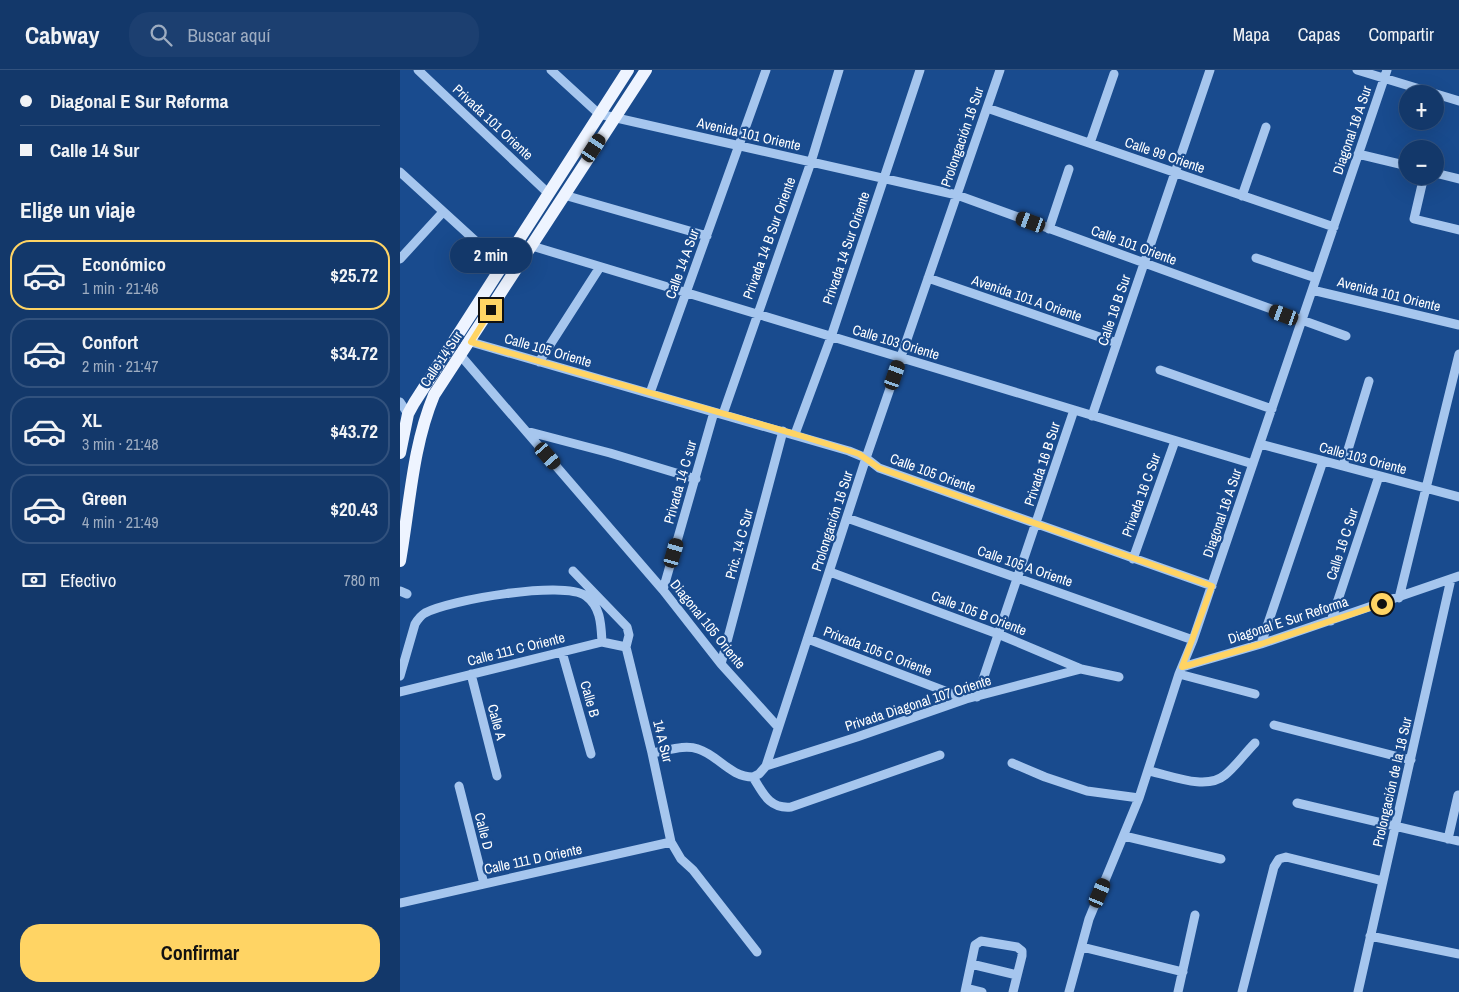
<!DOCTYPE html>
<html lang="es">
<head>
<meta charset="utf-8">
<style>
	body { margin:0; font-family:"Archivo Narrow",sans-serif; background:#1c3f70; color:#f1f3f6; height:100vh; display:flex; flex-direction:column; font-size:19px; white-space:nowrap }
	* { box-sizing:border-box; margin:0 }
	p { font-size:16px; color:#9dacc1 }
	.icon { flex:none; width:28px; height:28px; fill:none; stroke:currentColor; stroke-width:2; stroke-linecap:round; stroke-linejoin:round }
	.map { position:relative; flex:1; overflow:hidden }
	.panel { display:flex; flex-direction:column; background:#13386a; width:400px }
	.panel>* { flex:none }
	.top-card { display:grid; align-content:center; height:110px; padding:0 20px; background:#13386a }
	.tools { position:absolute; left:999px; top:15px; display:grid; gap:10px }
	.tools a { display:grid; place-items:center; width:45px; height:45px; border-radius:50%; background:#13386a; box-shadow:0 5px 20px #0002,0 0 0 1px #32527e; font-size:25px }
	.end { position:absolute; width:22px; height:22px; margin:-11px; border:6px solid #ffd464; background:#111; box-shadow:0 0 0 2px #111 }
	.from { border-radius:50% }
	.bubble { position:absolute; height:35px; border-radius:18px; background:#13386a; box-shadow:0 5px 20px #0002,0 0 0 1px #32527e; font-size:16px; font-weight:700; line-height:35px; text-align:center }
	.car { position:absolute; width:15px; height:30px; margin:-15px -8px; border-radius:6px; box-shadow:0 0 4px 1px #0007; background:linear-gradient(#222 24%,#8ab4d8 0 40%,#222 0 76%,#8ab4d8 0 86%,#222 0) }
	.top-card b { display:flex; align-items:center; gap:18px; height:48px; font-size:19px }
	.top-card b+b { border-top:1px solid #32527e }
	.top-card i { width:12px; height:12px; background:#f1f3f6 }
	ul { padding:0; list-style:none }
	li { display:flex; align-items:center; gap:15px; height:70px; margin:0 10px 8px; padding:0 10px; border:2px solid #32527e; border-radius:20px }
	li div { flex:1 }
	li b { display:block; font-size:19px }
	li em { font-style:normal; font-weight:700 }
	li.current { border-color:#ffd464 }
	li>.icon { width:45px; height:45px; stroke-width:1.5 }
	h2 { padding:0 20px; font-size:22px; line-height:60px }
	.pay { display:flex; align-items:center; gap:12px; height:55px; padding:0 20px; font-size:19px }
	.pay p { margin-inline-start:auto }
	.cta { display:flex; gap:10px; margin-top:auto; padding:10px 20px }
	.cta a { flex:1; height:58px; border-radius:20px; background:#ffd464; color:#111; font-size:20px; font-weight:700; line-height:58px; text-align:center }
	header { display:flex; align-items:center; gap:30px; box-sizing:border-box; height:70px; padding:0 25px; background:#13386a; border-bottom:1px solid #32527e }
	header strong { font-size:24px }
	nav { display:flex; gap:28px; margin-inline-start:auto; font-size:18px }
	.search { width:350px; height:45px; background:#1c3f70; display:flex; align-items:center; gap:12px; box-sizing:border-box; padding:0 18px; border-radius:20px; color:#9dacc1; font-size:19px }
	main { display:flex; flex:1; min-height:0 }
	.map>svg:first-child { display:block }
</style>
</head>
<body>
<header>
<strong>Cabway</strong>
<div class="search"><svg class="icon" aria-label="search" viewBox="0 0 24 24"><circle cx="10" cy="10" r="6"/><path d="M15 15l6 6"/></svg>Buscar aquí</div>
<nav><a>Mapa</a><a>Capas</a><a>Compartir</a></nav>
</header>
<main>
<section class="panel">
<div class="top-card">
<b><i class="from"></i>Diagonal E Sur Reforma</b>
<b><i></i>Calle 14 Sur</b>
</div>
<h2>Elige un viaje</h2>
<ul>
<li class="current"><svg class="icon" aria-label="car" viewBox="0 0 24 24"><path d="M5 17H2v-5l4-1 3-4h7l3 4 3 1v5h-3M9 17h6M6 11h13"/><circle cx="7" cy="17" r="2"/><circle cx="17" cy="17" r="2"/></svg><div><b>Económico</b><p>1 min · 21:46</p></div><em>$25.72</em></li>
<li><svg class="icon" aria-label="car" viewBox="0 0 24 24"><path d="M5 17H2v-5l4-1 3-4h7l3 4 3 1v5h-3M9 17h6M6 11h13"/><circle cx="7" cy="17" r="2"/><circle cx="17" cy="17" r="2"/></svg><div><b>Confort</b><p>2 min · 21:47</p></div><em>$34.72</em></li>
<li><svg class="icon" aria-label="car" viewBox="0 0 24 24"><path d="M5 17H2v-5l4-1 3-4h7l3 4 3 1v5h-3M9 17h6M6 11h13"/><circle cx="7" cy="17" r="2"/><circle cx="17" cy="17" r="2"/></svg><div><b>XL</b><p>3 min · 21:48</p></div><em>$43.72</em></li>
<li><svg class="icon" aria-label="car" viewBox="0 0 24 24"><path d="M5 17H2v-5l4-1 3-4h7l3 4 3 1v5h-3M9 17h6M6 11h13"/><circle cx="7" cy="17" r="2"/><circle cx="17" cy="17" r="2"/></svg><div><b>Green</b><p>4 min · 21:49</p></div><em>$20.43</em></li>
</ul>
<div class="pay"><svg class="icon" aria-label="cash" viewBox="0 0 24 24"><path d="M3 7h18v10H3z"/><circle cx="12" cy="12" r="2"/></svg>Efectivo<p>780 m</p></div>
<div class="cta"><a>Confirmar</a></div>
</section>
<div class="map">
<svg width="1059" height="922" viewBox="0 0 1059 922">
	<rect width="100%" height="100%" fill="#194b8e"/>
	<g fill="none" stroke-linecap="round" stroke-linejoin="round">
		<path stroke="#a6c6ee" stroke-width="9" d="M18,0L149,124
			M151,0L199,44L557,125L946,266
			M957,0L1059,31
			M587,38L934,157
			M690,73L714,4
			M958,84L1008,96
			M0,102L103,196
			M1035,103L1059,109
			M1024,106L1014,149L1059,160
			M164,125L307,166
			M842,126L866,57
			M649,159L669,99
			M132,176L853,394
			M856,188L916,208
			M0,189L43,142
			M528,208L717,273
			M912,220L1059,255
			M71,272L449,381L466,388L479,398L812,516
			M61,286L263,520L321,594L378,657
			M139,292L200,197
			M760,300L872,339
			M250,323L366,0
			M0,332L8,344
			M323,344L411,92L439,0
			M692,346L810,0
			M126,361L210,383L296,409
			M395,364L431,267L520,0
			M860,374L1059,427
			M943,396L969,311
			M447,448L793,570
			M733,489L775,371
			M430,502L598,564L681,599L719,607
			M263,520L314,342
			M0,521L7,524
			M999,528L1059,284
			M931,551L979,406
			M408,569L566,629
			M861,574L923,391
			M226,577L252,683L271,772L281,789L293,800L357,882
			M162,582L191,684
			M321,594L383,361
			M782,597L861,574L1059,506
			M71,604L97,706
			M779,604L855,624
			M0,606L15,554C18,549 20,546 25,543C49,530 164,510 186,526C201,537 201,555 202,572
			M0,622L202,572L226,577L229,565L227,557L173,501
			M577,627L674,340
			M874,655L1011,690
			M252,683C267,681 284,674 298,679C318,685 330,707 353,707
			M612,693L645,707L687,721L739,728
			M366,696L457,667L566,629L681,599
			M749,701C770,705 806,721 825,705C836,696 845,683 855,673
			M353,707L359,704L366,696L466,388L600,0
			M353,707C363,723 369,739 391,737L540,685
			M59,716L84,814
			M897,733L1059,771
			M724,766L821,789
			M1048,769L1058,725
			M0,833L271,772
			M970,866L1059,884
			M682,877L783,902
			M571,894L617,905
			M566,918L582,922
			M565,922L575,875L581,871L617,877L622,881V886L613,922
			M669,922L689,849L739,728L779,604L793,570L987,0
			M778,922L795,845
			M842,922L874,797L879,789L886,787L983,811
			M958,922L1051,509"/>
		<path stroke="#eef4ff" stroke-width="12" d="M0,383L8,344L14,333L228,0
			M0,491C10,435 12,378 34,325L246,0"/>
	</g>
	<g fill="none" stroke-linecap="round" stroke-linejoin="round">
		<path stroke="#ffd464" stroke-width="6" d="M91,240L71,272L395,364L459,384L479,398L812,516L782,597L861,574L982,534"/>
	</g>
	<g text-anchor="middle" stroke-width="4.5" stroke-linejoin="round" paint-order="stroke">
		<g font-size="14" fill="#fff" stroke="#194b8e">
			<text transform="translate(93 52) rotate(43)" y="5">Privada 101 Oriente</text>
			<text transform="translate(952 60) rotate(-71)" y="5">Diagonal 16 A Sur</text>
			<text transform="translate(349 64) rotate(13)" y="5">Avenida 101 Oriente</text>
			<text transform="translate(562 67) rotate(-71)" y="5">Prolongación 16 Sur</text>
			<text transform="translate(765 85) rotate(19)" y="5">Calle 99 Oriente</text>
			<text transform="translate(369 168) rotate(-70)" y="5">Privada 14 B Sur Oriente</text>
			<text transform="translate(734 175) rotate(20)" y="5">Calle 101 Oriente</text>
			<text transform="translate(446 178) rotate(-71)" y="5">Privada 14 Sur Oriente</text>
			<text transform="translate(282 194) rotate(-70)" y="5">Calle 14 A Sur</text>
			<text transform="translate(989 224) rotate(14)" y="5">Avenida 101 Oriente</text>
			<text transform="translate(627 228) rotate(19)" y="5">Avenida 101 A Oriente</text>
			<text transform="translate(714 240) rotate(-71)" y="5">Calle 16 B Sur</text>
			<text transform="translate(496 272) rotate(17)" y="5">Calle 103 Oriente</text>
			<text transform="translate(148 280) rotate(16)" y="5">Calle 105 Oriente</text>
			<text transform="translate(41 289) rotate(-56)" y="5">Calle 14 Sur</text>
			<text transform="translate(963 388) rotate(15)" y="5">Calle 103 Oriente</text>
			<text transform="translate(642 394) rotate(-72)" y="5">Privada 16 B Sur</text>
			<text transform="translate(533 403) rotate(20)" y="5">Calle 105 Oriente</text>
			<text transform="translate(280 412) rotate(-74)" y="5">Privada 14 C sur</text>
			<text transform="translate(741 425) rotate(-70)" y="5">Privada 16 C Sur</text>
			<text transform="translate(822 443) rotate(-71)" y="5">Diagonal 16 A Sur</text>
			<text transform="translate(432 451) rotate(-72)" y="5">Prolongación 16 Sur</text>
			<text transform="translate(339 474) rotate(-75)" y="5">Pric. 14 C Sur</text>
			<text transform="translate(942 474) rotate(-72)" y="5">Calle 16 C Sur</text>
			<text transform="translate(625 496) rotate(19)" y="5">Calle 105 A Oriente</text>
			<text transform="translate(579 543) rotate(21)" y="5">Calle 105 B Oriente</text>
			<text transform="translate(888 550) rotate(-18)" y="5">Diagonal E Sur Reforma</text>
			<text transform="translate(308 554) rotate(51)" y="5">Diagonal 105 Oriente</text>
			<text transform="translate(116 579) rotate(-14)" y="5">Calle 111 C Oriente</text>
			<text transform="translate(478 581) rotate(21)" y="5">Privada 105 C Oriente</text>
			<text transform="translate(190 629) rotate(74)" y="5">Calle B</text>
			<text transform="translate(518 633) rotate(-18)" y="5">Privada Diagonal 107 Oriente</text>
			<text transform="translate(97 652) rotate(75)" y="5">Calle A</text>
			<text transform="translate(263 671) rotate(76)" y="5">14 A Sur</text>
			<text transform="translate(992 712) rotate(-77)" y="5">Prolongación de la 18 Sur</text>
			<text transform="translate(84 761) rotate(76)" y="5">Calle D</text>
			<text transform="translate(133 789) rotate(-12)" y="5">Calle 111 D Oriente</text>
		</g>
	</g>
</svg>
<div class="tools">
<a>+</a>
<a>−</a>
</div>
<i class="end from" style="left:982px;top:534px"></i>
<i class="end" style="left:91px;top:240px"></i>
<div class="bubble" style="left:50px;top:168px;width:82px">2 min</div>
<i class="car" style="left:194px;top:78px;rotate:33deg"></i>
<i class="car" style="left:631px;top:152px;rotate:290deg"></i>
<i class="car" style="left:884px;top:245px;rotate:290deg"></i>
<i class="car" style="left:495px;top:305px;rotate:19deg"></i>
<i class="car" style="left:148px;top:386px;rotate:139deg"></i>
<i class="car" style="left:274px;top:483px;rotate:16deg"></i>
<i class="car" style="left:700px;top:823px;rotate:23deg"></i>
</div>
</main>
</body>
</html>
